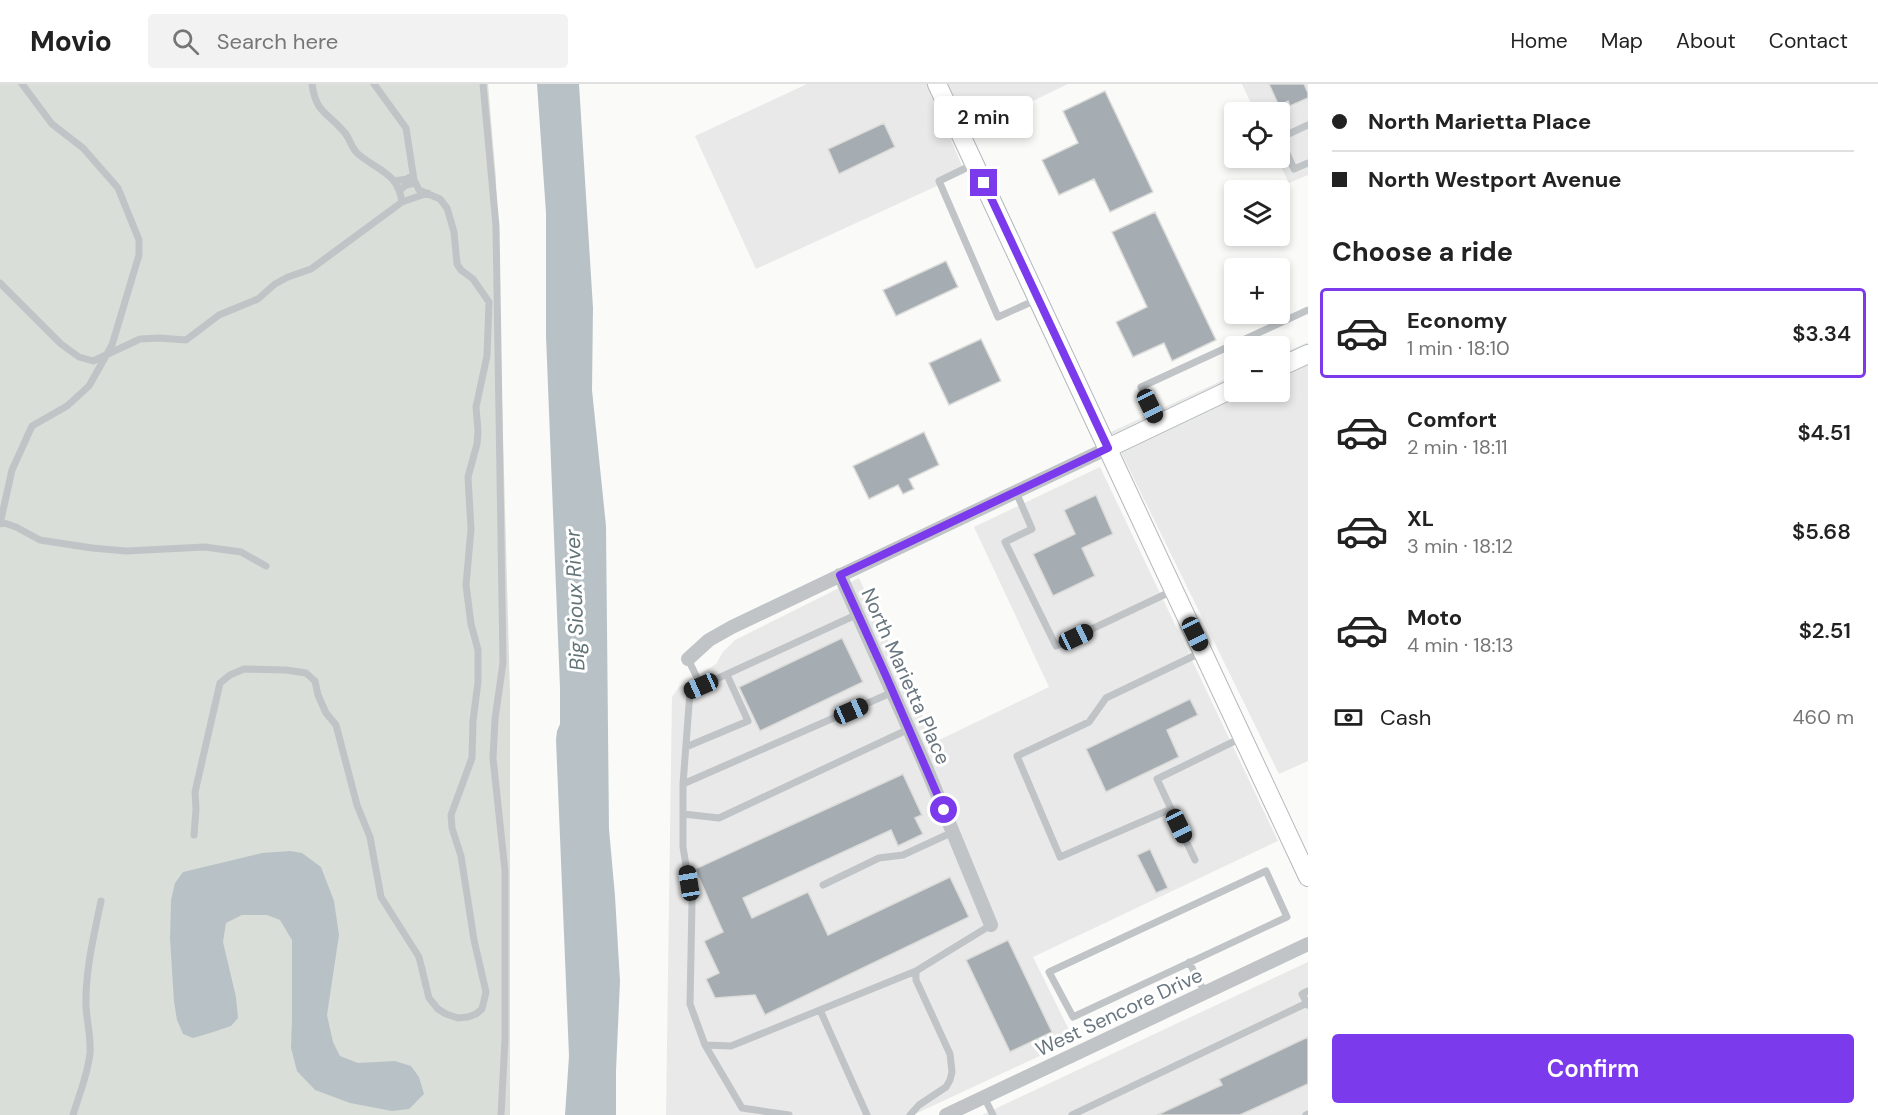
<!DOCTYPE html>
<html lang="en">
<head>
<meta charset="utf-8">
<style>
	body { margin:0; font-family:"DM Sans",sans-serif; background:#f2f2f2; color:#222; height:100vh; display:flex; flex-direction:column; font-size:22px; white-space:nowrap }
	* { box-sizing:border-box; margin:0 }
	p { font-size:20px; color:#767676 }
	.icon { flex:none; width:33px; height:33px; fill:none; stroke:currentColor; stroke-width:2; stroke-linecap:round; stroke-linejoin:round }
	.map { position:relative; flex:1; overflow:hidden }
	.side { display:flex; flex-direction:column; background:#fff; width:570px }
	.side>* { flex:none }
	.guide { display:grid; align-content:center; height:132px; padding:0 24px; background:#fff }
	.fabs { position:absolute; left:1224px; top:18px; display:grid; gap:12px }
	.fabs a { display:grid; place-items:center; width:66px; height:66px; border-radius:6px; background:#fff; box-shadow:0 3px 9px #0003; font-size:30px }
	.end { position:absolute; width:27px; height:27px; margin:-14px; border:8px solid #7c3aed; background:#fff; box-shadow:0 0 0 3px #fff }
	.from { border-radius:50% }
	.bubble { position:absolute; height:42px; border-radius:6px; background:#fff; box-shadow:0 3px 9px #0003; font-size:20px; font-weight:600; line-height:42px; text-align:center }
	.car { position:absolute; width:18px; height:36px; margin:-18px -9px; border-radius:8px; box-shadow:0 0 4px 2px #0007; background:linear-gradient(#222 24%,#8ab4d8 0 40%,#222 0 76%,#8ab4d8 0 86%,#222 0) }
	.guide b { display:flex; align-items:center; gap:21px; height:57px; font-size:22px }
	.guide b+b { border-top:2px solid #e0e0e0 }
	.guide i { width:15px; height:15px; background:#222 }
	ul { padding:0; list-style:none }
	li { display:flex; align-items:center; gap:18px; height:90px; margin:0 12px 9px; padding:0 12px; border:3px solid transparent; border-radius:6px }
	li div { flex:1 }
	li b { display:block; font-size:22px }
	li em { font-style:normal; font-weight:600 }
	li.current { border-color:#7c3aed }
	li>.icon { width:54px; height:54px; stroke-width:1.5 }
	h2 { padding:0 24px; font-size:27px; line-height:72px }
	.pay { display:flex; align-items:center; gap:15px; height:66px; padding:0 24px; font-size:22px }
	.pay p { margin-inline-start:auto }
	.action { display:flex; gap:12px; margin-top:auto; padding:12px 24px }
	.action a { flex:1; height:69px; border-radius:6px; background:#7c3aed; color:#fff; font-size:24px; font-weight:600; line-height:69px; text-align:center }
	header { display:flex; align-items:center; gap:36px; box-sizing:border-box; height:84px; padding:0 30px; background:#fff; border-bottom:2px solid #e0e0e0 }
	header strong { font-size:28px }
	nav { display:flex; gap:33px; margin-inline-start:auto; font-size:21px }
	.search { width:420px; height:54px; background:#f2f2f2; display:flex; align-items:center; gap:15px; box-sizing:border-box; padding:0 21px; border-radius:6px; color:#767676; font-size:22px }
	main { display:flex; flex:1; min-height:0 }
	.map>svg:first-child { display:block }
</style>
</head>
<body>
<header>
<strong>Movio</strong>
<div class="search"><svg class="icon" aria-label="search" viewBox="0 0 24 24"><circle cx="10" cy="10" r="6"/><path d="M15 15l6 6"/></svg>Search here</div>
<nav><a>Home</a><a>Map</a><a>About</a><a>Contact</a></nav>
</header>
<main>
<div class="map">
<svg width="1308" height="1031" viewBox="0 0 1308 1031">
	<rect width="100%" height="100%" fill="#fafaf8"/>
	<path fill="#e8e9e8" d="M807,0H1068L951,56L965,89L756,185L695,52Z
		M1242,0H1308V91L1289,99L1277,74H1280V28H1255Z
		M1308,258V677L1279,690L1111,348L1234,291V308H1280V271Z
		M1100,383L1278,757L1033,873L1074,956L913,1031H666L672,613L679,603L716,580L723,568L735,556L859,494L935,658L1049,603L974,443Z
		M1308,878V1031H982Z"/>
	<path fill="#daded8" d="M0,0H488L496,95L510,609V1031H0Z"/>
	<path fill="#b8c2c6" d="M537,0H579L593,224L592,306L606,442L609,745L615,812L620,897L616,987V1031H565L569,972L556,656L557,647L560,640V604L546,252V129Z
		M290,767L302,769L321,783L334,817L339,851L327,931L333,958L340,972L358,979L395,977L411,982L419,993L424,1010L409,1025L392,1027L350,1019L315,1006L297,987L291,964L292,932V856L280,836L267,831H242L226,839L223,858L236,913L238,934L231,942L210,949L193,954L183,950L177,936L174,918L170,854L171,816L175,799L183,788L262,769Z"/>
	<path fill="#a6adb2" stroke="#dcdcda" stroke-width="1.5" d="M1269,0H1304L1308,9V14L1290,22L1288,17L1279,22Z
		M1105,7L1153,108L1110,128L1094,95L1059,111L1042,76L1078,59L1063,27Z
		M884,39L895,63L839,90L828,65Z
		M1155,128L1216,256L1172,277L1164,259L1133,273L1116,238L1147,223L1112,148Z
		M946,177L958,203L896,232L883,206Z
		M981,255L1001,297L949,321L929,279Z
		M924,348L939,381L909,395L914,405L903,410L898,401L869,415L853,382Z
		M1096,411L1113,450L1082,464L1095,492L1053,512L1033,470L1075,450L1064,426Z
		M842,554L863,598L760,647L739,603Z
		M1190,615L1198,631L1167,646L1179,673L1106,708L1086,665Z
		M903,690L922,731L915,734L923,750L898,762L891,746L743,814L752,834L808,808L828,851L950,793L969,833L765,931L755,911L715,914L706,895L719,889L704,857L723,848L695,785Z
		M1150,765L1168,804L1156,809L1137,771Z
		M1008,856L1052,948L1010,968L966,876Z
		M1308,953V1000L1240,1031H1157L1222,1001L1219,995Z"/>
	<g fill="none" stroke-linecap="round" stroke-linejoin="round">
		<defs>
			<path id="secondary" d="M937,0L1308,793
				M1280,283L1308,270
				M1108,364L1234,304"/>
		</defs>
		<use href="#secondary" stroke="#b2b8bc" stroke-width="20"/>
		<path stroke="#c0c4c7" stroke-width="7" d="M312,0C316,30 328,28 345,49C350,55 351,63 357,69C376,86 398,88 402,118
			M483,0L496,142L503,579L495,635L493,674L505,787V955L501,1031
			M1308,41L1280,54L1294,85L1308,79
			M972,81L939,97L998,233L1038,215
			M395,97L407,95L413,91
			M400,106L406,101L415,99
			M0,199L61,260L79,273L93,277L140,255L159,254L186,256L219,231L258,215L275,200L288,193L311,185L402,118L428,109
			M1158,338L1141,303L1308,226
			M1016,408L1032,445L1005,458L1056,562L1172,507
			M1,438L16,443L40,456L92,464L126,467L205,463L241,468L266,482
			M0,440L12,386L32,342L67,322L89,302L112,261L139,171V156L118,104L83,64L52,40L22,0
			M701,602L858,530
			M893,608L683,700V763L692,818L690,920L705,961L731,962L916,887
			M686,663L748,637L727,591
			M683,700L690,608L701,602L688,575
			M1171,725L1060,773L1017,672L1089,638L1106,614L1202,568
			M683,730L719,734L909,645
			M194,751L196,725L195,708L220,599L230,591L244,585L286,586L306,589L315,597L318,611L326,629L336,641L357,721L370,753L381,813L419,873L429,914L438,925L446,930L458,934L468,933L476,930L482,925L486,908L474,856L461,772L452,744L451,731L472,674L473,637L478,598V566L471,540L466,501L471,445L468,393L477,360L478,347L476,323L487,272L489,218L473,195L461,186L457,180L454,148L447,124L440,115L419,106L414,96L406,44L374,0
			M1195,776L1157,695L1241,654
			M1266,787L1287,833L1073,933L1049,888Z
			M823,801L879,774L903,771L953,748
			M1189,878L1205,909
			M1308,921L1302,910L1308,907
			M820,926L867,1031
			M705,961L742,1024L789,1031
			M984,1013L993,1031
			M73,1031C79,1011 88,990 90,969C91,953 87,938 86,923C85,887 94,851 101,817
			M910,1031L919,1021L946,1003L950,996L952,988L950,970L916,896V887L991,841
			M1072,1031L1307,919
			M1306,1031L1308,1030"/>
		<path stroke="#c0c4c7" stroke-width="14" d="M840,491L926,683L991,841
			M688,575L709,556L732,543L1108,364
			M946,1031L1308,860"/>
		<use href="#secondary" stroke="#fff" stroke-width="18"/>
	</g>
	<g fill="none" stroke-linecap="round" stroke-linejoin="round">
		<path stroke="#7c3aed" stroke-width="8" d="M944,726L886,592L840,491L1108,364L984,99"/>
	</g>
	<g text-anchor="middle" stroke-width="6" stroke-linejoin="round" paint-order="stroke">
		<g font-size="20" fill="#68767f" stroke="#fff">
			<text transform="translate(906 592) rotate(66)" y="7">North Marietta Place</text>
			<text transform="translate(1119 928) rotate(-25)" y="7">West Sencore Drive</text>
		</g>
		<g font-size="21" font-style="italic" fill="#637479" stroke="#fff">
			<text transform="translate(575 516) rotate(-92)" y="7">Big Sioux River</text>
		</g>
	</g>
</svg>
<div class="fabs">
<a><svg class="icon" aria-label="locate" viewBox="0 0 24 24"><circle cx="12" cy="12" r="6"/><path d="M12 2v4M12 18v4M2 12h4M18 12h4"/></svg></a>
<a><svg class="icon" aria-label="layers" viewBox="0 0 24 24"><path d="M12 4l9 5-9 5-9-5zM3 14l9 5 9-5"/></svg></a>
<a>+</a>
<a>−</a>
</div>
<i class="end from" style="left:944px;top:726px"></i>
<i class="end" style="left:984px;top:99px"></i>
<div class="bubble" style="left:934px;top:12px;width:99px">2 min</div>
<i class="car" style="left:1150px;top:322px;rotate:154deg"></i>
<i class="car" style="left:1195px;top:550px;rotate:154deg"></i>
<i class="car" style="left:1076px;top:553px;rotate:65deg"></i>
<i class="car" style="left:701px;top:602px;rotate:246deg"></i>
<i class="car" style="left:851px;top:627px;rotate:66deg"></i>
<i class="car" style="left:1179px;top:742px;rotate:154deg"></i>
<i class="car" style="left:689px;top:799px;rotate:351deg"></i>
</div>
<section class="side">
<div class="guide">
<b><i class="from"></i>North Marietta Place</b>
<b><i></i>North Westport Avenue</b>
</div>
<h2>Choose a ride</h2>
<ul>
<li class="current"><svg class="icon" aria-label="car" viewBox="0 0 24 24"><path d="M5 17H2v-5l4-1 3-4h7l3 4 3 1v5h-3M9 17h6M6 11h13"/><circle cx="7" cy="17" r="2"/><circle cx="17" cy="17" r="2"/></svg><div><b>Economy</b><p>1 min · 18:10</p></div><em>$3.34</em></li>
<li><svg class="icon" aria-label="car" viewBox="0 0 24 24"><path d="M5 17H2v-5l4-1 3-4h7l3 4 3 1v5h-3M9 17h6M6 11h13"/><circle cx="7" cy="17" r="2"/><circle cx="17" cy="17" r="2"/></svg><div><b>Comfort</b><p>2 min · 18:11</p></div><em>$4.51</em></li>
<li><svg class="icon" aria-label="car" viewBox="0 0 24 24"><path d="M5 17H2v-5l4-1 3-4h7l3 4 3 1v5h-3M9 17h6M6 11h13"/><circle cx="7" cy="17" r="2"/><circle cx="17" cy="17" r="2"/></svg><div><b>XL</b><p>3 min · 18:12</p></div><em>$5.68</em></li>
<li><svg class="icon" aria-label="car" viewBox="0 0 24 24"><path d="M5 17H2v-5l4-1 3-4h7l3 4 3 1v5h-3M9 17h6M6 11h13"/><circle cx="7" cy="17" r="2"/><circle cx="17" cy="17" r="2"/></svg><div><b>Moto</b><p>4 min · 18:13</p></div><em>$2.51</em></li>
</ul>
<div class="pay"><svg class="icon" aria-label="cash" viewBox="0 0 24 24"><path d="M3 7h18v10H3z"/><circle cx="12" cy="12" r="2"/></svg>Cash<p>460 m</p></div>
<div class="action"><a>Confirm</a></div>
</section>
</main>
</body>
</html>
